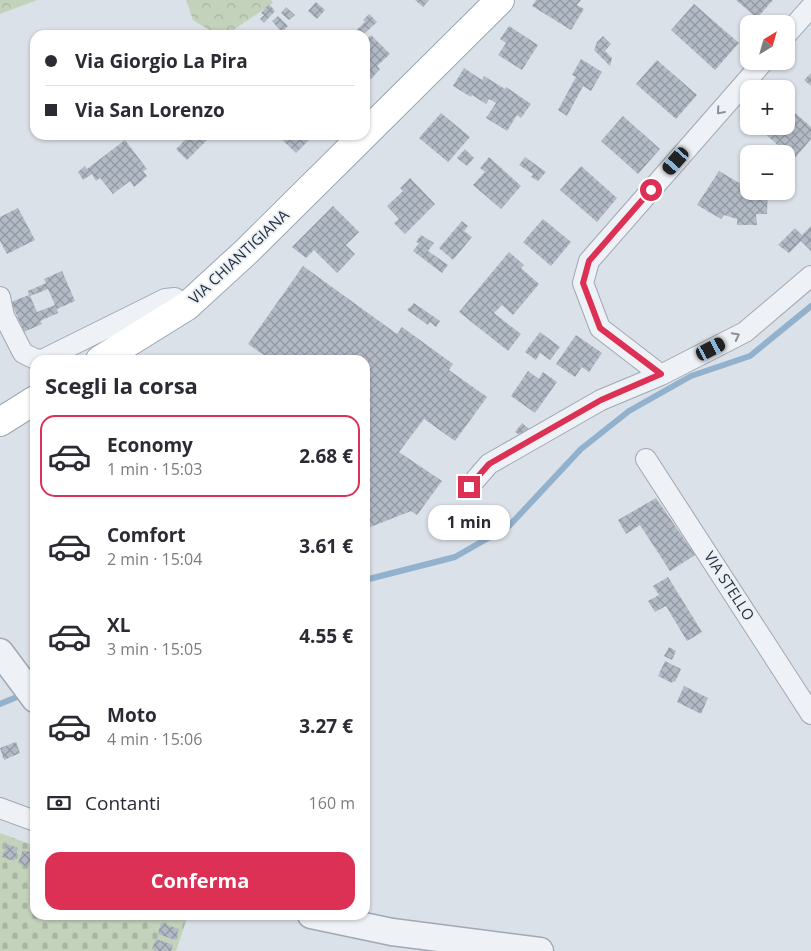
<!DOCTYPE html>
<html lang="it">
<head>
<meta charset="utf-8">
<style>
	body { margin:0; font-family:"Open Sans",sans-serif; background:#f7f7f7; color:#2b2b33; height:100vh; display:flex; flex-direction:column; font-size:19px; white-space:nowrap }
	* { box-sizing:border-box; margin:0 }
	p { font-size:16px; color:#7c7c81 }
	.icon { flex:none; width:28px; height:28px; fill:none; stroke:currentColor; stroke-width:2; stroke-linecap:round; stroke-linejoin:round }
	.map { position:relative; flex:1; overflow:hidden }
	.sheet { position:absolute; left:30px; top:355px; width:340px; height:565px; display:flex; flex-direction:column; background:#fff; border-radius:15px; box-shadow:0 1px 4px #0004 }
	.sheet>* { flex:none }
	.hud { position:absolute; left:30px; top:30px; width:340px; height:110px; border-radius:15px; box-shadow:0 1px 4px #0004; display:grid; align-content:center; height:110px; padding:0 15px; background:#fff }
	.needle { width:32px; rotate:37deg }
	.buttons { position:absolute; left:740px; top:15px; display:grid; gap:10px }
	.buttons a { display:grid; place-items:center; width:55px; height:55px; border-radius:10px; background:#fff; box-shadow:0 1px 4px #0004; font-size:25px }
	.end { position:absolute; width:22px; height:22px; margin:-11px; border:6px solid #dc3154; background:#fff; box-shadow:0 0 0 2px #fff }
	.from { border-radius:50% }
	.bubble { position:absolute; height:35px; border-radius:15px; background:#fff; box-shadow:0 1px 4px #0004; font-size:16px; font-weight:700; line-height:35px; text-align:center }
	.car { position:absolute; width:15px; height:30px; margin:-15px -8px; border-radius:6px; box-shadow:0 0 4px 1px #0007; background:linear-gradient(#222 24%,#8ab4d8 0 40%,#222 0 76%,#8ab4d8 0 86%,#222 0) }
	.hud b { display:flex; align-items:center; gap:18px; height:48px; font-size:19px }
	.hud b+b { border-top:1px solid #e1e1e2 }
	.hud i { width:12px; height:12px; background:#2b2b33 }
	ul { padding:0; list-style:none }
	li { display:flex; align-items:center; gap:15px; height:82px; margin:0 10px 8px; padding:0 5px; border:2px solid transparent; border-radius:15px }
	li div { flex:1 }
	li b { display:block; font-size:19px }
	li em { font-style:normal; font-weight:700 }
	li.selected { border-color:#dc3154 }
	li>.icon { width:45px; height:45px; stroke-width:1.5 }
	h2 { padding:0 15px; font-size:22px; line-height:60px }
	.pay { display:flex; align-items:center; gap:12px; height:55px; padding:0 15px; font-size:19px }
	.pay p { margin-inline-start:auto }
	.primary-button { display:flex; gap:10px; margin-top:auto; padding:10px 15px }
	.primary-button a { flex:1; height:58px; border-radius:15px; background:#dc3154; color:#fff; font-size:20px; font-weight:700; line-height:58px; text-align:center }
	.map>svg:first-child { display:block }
</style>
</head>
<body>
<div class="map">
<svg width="811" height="951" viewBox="0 0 811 951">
	<defs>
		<pattern id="forest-crowns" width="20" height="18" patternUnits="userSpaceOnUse" patternTransform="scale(1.25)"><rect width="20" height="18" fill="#c3d2bb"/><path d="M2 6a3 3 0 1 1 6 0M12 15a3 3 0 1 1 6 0" fill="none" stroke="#a7b5a2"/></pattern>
		<pattern id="cemetery-stones" width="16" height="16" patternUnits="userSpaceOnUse" patternTransform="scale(1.25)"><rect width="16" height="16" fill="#c3d2bb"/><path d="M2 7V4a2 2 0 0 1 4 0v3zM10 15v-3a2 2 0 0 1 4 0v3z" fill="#a7b5a2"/></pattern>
		<pattern id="building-cross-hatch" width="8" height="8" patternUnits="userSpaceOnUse" patternTransform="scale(1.25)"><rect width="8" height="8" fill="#b2bac5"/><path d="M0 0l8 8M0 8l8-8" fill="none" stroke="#9198a1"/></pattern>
	</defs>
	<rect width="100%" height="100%" fill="#dbe1e8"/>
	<path fill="url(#forest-crowns)" d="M0,0H37L0,14Z
		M186,0H271L273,3L226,35H217L193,20Z"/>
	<path fill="url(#cemetery-stones)" d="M0,833L35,846V915H188L176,951H0Z"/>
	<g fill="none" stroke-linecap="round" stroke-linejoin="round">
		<path stroke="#92b1cc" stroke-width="6" d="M365,580L455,557L509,526L581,449L629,411L691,376L750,356L811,306
			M0,704L24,694"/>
	</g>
	<path fill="url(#building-cross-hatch)" fill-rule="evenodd" d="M415,0H429L423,7Z
		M536,0H581L577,5L584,9L571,30L532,6Z
		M736,0H773L757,18Z
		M316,2L325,10L317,19L308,11Z
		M269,4L275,11L264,23L260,19L264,15L261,13Z
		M694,4L739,43L715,70L671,30Z
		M286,7L295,15L289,20L281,13Z
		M369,14L377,22L363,35H351L365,22L363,20Z
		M278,16L288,26L282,32L272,21Z
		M509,26L538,45L522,70L498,55L506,43L500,39Z
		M371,35L390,54L377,66L380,69L371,79L365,72V41Z
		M603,36L611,44L605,51L612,58L610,66L594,50L597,42Z
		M581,59L602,72L591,91L583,86L567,116L558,110L576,77L572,75Z
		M657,60L697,95L676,119L636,84Z
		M464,68L482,80L484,76L505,89L506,87L531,104L521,118L517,115L507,131L486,118L496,103L489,99L486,104L472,95L471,97L453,86Z
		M811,73V86L804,80Z
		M786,105L811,127V139L794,159L756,126H786Z
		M441,113L470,137L448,162L419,138Z
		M623,116L660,149L638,174L601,141Z
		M190,135H212L187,160L176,149Z
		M277,135H314L296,153Z
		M125,140L147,169L143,171L147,176L134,187L130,181L113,194L100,178L96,181L92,174L83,180L78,172L85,166L87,169Z
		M465,149L474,158L467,166L457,158Z
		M489,157L521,186L501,209L473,185L485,172L480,168Z
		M525,157L546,172L538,181L531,177L533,174L519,165Z
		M581,166L617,198L597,222L560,190Z
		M719,171L741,184H749V191H768L767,214H756L757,225H737V219L724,215L721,219L697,205Z
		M410,178L435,204L405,234L394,223L399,219L387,206L403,191L400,188Z
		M333,206L359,232L346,245L355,254L337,273L314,250L306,258L292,247Z
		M18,208L35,240L7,254L0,241V217Z
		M543,219L571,242L551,266L523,242Z
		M462,221L468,226L464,231L472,237L453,260L439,248Z
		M811,226V251L801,241L789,253L778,245L795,228L802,235Z
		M421,235L434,243L428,251L448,265L442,273L413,251L419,243L416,242Z
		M509,252L524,265L521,268L539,284L513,315L502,305L494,313L521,334L508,351L459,312Z
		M303,266L397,334L402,327L453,364L449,370L487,397L455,441L424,419L399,452L442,481L417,515L411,511L368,528L365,526V360H271L248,344Z
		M62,271L75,301L57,309L58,313L40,321L42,324L24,332L11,302L29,295L28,291L46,283L44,279ZM48,289L55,305L37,312L30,296Z
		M414,303L440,321L436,327L430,322L428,325L407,310Z
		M540,332L560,347L550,360L540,353L536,360L525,352Z
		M576,335L602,353L589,372L582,367L575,377L556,364Z
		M528,371L539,379L543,372L557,382L535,413L511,396Z
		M522,423L530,430L525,438L515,432Z
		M656,498L695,555L670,571L640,525L626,534L618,520Z
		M668,577L702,632L687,641L666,606L655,612L648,601L659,595L653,586Z
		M669,647L676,651L672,660L664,656Z
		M665,661L681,669L675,682L673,681L672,683L658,676Z
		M684,686L708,698L701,714L677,702Z
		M16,742L20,753L4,760L0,748Z
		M7,844L18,848L14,861L2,857Z
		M23,850L33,853L28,867L18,863Z
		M161,923L179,929L175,940L158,934Z
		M156,939L173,945L171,951H156L152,949Z"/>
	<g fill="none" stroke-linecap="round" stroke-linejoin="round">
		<defs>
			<path id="minor" d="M786,35L811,7
				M0,297L4,316L23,353L35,359L42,360L165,299L175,298L187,306
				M661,375L600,328L583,283L589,261L764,61
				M646,459L811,714
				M469,487L489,464L601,400L661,375L745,332L811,276
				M0,808L35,821"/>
			<path id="tertiary" d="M0,652L35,699
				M311,915L392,932L540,951"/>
			<path id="primary" d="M365,134L500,0
				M100,360L187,306L248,250L364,135
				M0,422L35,400"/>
		</defs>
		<use href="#minor" stroke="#a0a8b2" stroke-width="22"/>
		<use href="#tertiary" stroke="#a0a8b2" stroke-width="29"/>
		<use href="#primary" stroke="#99a6b4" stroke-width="30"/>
		<use href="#minor" stroke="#eef1f6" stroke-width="20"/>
		<use href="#tertiary" stroke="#eef1f6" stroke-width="26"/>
		<use href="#primary" stroke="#fff" stroke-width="28"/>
	</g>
	<defs><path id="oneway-chevron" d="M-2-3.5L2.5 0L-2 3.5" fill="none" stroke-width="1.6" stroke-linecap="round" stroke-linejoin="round" transform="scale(1.25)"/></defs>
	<g stroke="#89909a">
		<use href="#oneway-chevron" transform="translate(720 111) rotate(131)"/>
		<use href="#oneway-chevron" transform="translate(736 336) rotate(-27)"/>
	</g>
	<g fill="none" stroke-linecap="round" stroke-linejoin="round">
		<path stroke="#dc3154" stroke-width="6" d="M469,487L489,464L601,400L661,374L600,328L583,283L589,261L651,190"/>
	</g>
	<g text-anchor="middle" stroke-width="4" stroke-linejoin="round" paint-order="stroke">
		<g font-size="15" fill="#242f3f" stroke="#ebf0f5">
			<text transform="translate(239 257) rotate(-43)" y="5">VIA CHIANTIGIANA</text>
			<text transform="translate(729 586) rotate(57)" y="5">VIA STELLO</text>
		</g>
	</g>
</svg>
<div class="buttons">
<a><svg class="needle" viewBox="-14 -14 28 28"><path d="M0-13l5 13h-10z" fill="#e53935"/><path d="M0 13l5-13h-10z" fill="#7c7c81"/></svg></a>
<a>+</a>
<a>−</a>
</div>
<i class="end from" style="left:651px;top:190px"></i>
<i class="end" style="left:469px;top:487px"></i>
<div class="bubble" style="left:428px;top:505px;width:82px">1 min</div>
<i class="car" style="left:676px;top:161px;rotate:221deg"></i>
<i class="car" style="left:711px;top:349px;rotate:63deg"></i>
<div class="hud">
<b><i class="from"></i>Via Giorgio La Pira</b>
<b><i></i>Via San Lorenzo</b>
</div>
<section class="sheet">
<h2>Scegli la corsa</h2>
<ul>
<li class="selected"><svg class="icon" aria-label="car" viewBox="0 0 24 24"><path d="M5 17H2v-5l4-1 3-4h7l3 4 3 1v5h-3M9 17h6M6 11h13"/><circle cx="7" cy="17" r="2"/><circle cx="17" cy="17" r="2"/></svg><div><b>Economy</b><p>1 min · 15:03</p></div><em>2.68 €</em></li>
<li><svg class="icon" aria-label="car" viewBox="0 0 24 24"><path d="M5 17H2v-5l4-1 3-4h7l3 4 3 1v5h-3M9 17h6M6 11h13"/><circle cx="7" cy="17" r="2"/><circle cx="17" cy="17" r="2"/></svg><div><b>Comfort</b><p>2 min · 15:04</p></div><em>3.61 €</em></li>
<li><svg class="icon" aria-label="car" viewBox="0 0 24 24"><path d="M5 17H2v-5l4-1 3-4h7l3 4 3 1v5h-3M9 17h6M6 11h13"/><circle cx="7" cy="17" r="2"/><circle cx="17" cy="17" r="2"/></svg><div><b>XL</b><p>3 min · 15:05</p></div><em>4.55 €</em></li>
<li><svg class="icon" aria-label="car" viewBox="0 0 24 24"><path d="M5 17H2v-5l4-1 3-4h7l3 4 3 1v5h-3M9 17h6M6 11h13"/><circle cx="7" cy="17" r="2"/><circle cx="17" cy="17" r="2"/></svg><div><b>Moto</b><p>4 min · 15:06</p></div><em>3.27 €</em></li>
</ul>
<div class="pay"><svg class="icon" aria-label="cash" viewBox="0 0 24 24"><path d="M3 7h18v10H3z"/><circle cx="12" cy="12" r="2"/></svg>Contanti<p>160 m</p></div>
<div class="primary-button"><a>Conferma</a></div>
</section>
</div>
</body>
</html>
